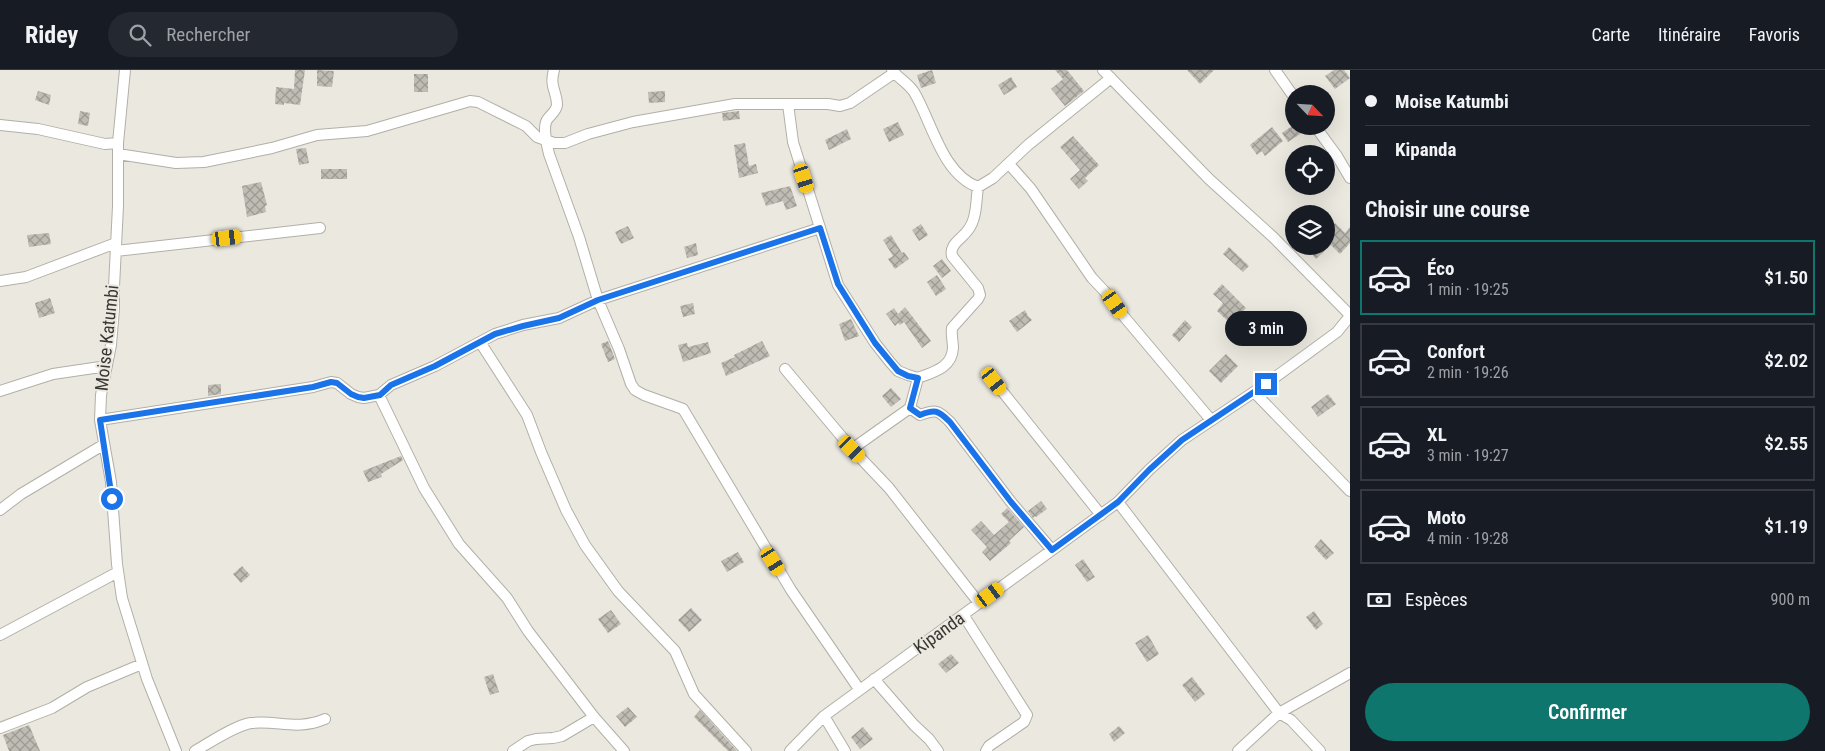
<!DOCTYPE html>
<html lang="fr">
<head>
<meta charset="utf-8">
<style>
	body { margin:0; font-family:"Roboto Condensed",sans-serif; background:#242831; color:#f1f3f6; height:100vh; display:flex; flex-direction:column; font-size:19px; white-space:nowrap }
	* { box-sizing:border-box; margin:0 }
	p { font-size:16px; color:#9ea1a6 }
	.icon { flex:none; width:28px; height:28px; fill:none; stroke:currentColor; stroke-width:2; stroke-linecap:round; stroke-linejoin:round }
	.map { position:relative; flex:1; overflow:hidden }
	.details { display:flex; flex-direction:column; background:#171b24; width:475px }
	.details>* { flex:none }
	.hud { display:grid; align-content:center; height:110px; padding:0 15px; background:#171b24 }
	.needle { width:32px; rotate:115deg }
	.fabs { position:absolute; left:1285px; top:15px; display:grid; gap:10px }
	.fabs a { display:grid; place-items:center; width:50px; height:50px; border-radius:50%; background:#171b24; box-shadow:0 5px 20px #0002; font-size:25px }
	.end { position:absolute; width:22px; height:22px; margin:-11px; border:6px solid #1a73e8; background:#fff; box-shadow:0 0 0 2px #fff }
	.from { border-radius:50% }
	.bubble { position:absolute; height:35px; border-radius:18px; background:#171b24; box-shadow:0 5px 20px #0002; font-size:16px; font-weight:600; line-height:35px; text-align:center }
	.car { position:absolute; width:15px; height:30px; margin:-15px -8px; border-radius:6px; box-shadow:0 0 4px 1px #0007; background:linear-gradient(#f5c518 24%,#345 0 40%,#f5c518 0 76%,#345 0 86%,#f5c518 0) }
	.hud b { display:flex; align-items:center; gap:18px; height:48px; font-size:19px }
	.hud b+b { border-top:1px solid #363941 }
	.hud i { width:12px; height:12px; background:#f1f3f6 }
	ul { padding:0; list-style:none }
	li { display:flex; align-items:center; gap:15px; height:75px; margin:0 10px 8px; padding:0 5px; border:2px solid #363941; border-radius:0px }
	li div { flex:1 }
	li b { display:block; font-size:19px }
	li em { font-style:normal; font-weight:600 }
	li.current { border-color:#0f766e }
	li>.icon { width:45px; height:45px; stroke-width:1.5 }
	h2 { padding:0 15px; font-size:22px; line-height:60px }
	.pay { display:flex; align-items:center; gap:12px; height:55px; padding:0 15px; font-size:19px }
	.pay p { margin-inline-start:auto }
	.cta { display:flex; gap:10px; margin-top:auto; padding:10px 15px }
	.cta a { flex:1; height:58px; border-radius:30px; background:#0f766e; color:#fff; font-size:20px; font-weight:600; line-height:58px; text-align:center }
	header { display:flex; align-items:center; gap:30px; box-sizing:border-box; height:70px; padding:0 25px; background:#171b24; border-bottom:1px solid #363941 }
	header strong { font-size:24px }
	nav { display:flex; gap:28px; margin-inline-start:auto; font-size:18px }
	.search { width:350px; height:45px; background:#242831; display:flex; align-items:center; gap:12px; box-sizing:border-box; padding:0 18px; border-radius:28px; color:#9ea1a6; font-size:19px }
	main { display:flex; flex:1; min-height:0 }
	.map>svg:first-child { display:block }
</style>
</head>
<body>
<header>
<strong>Ridey</strong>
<div class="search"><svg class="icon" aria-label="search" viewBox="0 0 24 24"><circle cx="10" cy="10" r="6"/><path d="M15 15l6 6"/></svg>Rechercher</div>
<nav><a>Carte</a><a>Itinéraire</a><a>Favoris</a></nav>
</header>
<main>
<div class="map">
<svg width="1350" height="681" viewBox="0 0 1350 681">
	<defs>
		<pattern id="building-cross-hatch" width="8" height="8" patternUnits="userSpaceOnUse" patternTransform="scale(1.25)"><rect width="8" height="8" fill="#bfbcb4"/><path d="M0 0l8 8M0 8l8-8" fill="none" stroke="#9c9a93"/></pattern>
	</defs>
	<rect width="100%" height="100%" fill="#ebe8df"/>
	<path fill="url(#building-cross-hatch)" d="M295,0H305L300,35L284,33V35L275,34L276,17L294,19Z
		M317,0L334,1L332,17L317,16Z
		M932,0L936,13L921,18L917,5Z
		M1055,0H1067L1084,21L1065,36L1051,19L1063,9Z
		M1187,0H1214L1200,14Z
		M1334,0H1344L1350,8L1335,19L1325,6Z
		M414,4H428V22H414Z
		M1011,7L1017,17L1004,25L998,15Z
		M38,21L51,25L49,35L35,30Z
		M665,21V32L649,33L648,22Z
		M80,41L90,43L88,56L78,54Z
		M739,41L740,49L723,51L722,43Z
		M898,52L904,65L889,72L883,59Z
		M1292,56H1299L1303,62L1288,72L1282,63Z
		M1272,57L1283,71L1265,86L1262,81L1257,85L1250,75Z
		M847,59L851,69L829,80L825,70Z
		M1073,66L1099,95L1085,108L1088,111L1079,119L1070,109L1080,100L1060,77Z
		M745,73L749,96L756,94L758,103L739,108L734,75Z
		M306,78L309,93L299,95L296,79Z
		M321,99H347V109H321Z
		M261,112L267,135L265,136L266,142L247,147L242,116Z
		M790,116L797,136L786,140L783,131L766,136L761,123Z
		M1335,153L1345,163L1350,157V173L1340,184L1331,175L1316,189L1305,176H1326V161Z
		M921,154L928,165L919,171L912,160Z
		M628,156L634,168L621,174L615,162Z
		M49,163L51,174L29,177L27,165Z
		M891,165L902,183L904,182L909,189L895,199L888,189L893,186L883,170Z
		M696,173L698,185L687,188L684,177Z
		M1229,177L1249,196L1243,202L1223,184Z
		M942,189L951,201L942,208L933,196Z
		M937,205L946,219L936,226L927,212Z
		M1222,214L1246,238L1234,251L1231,249L1229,252L1217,241L1223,233L1213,224Z
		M50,228L55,243L39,248L35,233Z
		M693,233L695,244L683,247L680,236Z
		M905,237L931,271L922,278L904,252L900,255L898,253L895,256L886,244L894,238L898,244Z
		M1025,240L1028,246L1032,250L1017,262L1009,251Z
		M851,249L859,266L845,271L839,254Z
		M1185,250L1192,257L1179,272L1172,265Z
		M608,271L615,289L608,292L601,274Z
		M762,271L770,286L726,306L721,293L735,287L734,285Z
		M708,272L711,283L683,292L678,275L687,273L688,277Z
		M1226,284L1238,296L1221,313L1209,301Z
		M221,314V324L208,326V315Z
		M891,318L901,329L891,337L882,326Z
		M1328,324L1336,334L1318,347L1311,337Z
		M401,386L403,390L381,404L382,407L368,412L363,401Z
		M1041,431L1047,439L1036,447L1035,446L1033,448L1028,441Z
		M1007,438L1024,457L1009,471L1011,473L990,491L982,482L987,477L971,460L981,451L994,465L1009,452L1001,444Z
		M1321,469L1334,483L1326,490L1314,477Z
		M738,482L744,492L727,502L721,491Z
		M1083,489L1095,507L1087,512L1075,495Z
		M242,496L250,505L241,513L233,504Z
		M691,538L702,550L689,562L678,550Z
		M611,540L621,554L608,563L598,549Z
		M1314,541L1323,554L1316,560L1306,547Z
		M1148,565L1159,584L1147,592L1135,573Z
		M951,584L959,593L946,603L938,594Z
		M493,604L499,622L490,625L484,607Z
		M1192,607L1205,624L1195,632L1182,615Z
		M628,637L637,647L625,657L616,646Z
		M700,640L737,681H728L694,647Z
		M29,655L40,681H9L3,665Z
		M1119,656L1125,663L1114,672L1109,664Z
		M863,657L873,669L860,679L851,667Z"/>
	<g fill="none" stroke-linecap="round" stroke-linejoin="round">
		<defs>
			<path id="minor" d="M125,0L118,73V136L114,217V239L111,275L101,325L100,350L111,412L117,494L122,528L147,609L176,681
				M554,0C549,17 557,21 557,35C556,43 548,46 546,52C543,61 547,75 549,84L579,167L598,230L619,279L631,314L635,320L644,325L683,339L791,520L859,619
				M892,0C898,8 908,13 914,22C932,52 942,104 978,117L993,108L1028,75L1111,8
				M1103,0L1209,109L1273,167L1350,245
				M1275,0L1294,27
				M788,34L793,72L838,215L875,273L890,292L898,301L908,305L918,308
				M0,55L38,59L105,74L118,73
				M1315,56L1337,86L1350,108
				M118,84L176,93L204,92L272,78L317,65L367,61L470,31L478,32L526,56L537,67L554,73H565L588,64L633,52L735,34H828L840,36L850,33L894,3
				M1009,94L1031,119L1092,208L1109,226L1121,243L1211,350
				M116,181L320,158
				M0,211L26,207L116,173
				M480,272L527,345L541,382L566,440L585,475L618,521L675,581L694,624L746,681
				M785,299L852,379L889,418L979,533
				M994,311L1101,445
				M0,321L53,304L107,296
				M1254,322L1350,421
				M379,325L424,418L459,474L507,528L528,561L594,647L624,681
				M910,338L920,345C936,339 938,340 950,352L1011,432L1052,480
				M100,350L313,317L331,312L337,313L351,324L358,327L364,328L379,325L391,315L435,296L495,264L523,255L559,248L598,230L820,158
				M852,379L910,338L918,308C933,302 952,298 953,278C953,272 951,265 952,258L978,229L980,225L978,218L952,186C949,174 962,169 968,160C977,149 976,130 978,117
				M1118,432L1279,643L1291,650L1320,681
				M0,440L21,424L103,375
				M964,546L1027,645L1024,652L989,676L986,681
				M0,565L118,502
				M874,609L914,655L929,669L938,681
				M824,646L845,681
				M0,658L52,638L87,617L142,594
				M195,681C209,673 236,655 251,653C279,650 296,661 325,649
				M513,681L528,671L536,669L553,668L562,666L594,647
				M790,681L824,646L1118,432L1149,400L1182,370L1266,314L1337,262L1350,246
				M1238,681L1279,643L1350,603"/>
		</defs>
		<use href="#minor" stroke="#b2afa7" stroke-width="12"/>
		<use href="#minor" stroke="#fff" stroke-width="10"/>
	</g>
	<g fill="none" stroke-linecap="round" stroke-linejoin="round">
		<path stroke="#1a73e8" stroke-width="6" d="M112,429L100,350L313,317L331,312L337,313L351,324L358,327L364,328L380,325L391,315L435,296L495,264L523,256L559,248L598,230L820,158L838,214L875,273L898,301L908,306L918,308L910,338L920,345C935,339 938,340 950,352L1011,432L1052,480L1118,432L1149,400L1182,370L1266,314"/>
	</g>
	<g text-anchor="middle" stroke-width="4" stroke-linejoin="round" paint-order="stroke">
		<g font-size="18" fill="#383734" stroke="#ebe8df">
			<text transform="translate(107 268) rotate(-84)" y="6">Moise Katumbi</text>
			<text transform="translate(939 563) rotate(-36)" y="6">Kipanda</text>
		</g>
	</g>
</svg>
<div class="fabs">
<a><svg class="needle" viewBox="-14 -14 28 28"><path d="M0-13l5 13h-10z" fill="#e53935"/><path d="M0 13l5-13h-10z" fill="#9ea1a6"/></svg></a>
<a><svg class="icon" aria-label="locate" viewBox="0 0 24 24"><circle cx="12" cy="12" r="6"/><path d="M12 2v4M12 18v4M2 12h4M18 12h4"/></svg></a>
<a><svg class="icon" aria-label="layers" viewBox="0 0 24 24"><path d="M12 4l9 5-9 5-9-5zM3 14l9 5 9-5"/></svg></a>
</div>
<i class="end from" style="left:112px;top:429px"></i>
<i class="end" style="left:1266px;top:314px"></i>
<div class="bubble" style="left:1225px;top:241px;width:82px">3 min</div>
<i class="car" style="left:804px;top:108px;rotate:162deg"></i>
<i class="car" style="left:227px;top:168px;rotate:83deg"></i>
<i class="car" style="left:1115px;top:234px;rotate:145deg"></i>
<i class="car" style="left:994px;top:311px;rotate:142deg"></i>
<i class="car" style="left:852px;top:379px;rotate:136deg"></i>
<i class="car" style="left:773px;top:491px;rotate:148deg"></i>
<i class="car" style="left:990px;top:525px;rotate:54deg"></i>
</div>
<section class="details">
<div class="hud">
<b><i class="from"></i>Moise Katumbi</b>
<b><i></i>Kipanda</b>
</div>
<h2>Choisir une course</h2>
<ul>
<li class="current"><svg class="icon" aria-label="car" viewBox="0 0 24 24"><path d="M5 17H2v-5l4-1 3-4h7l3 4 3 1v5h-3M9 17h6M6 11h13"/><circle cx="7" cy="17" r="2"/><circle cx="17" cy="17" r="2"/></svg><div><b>Éco</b><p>1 min · 19:25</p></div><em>$1.50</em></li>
<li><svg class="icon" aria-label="car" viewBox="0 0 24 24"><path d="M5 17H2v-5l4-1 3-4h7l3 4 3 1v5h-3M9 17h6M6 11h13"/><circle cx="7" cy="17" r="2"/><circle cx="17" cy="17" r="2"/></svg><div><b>Confort</b><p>2 min · 19:26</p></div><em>$2.02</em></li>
<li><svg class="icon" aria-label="car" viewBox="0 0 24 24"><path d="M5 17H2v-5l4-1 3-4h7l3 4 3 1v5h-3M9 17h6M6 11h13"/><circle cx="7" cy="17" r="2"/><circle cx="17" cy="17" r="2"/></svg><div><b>XL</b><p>3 min · 19:27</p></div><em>$2.55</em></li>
<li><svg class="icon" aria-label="car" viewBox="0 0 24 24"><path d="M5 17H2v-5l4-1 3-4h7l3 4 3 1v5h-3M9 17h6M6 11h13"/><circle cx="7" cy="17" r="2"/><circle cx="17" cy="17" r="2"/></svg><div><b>Moto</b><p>4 min · 19:28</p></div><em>$1.19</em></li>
</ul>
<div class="pay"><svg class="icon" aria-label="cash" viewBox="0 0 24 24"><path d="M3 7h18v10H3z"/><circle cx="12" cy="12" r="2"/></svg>Espèces<p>900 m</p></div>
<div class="cta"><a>Confirmer</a></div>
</section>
</main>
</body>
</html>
